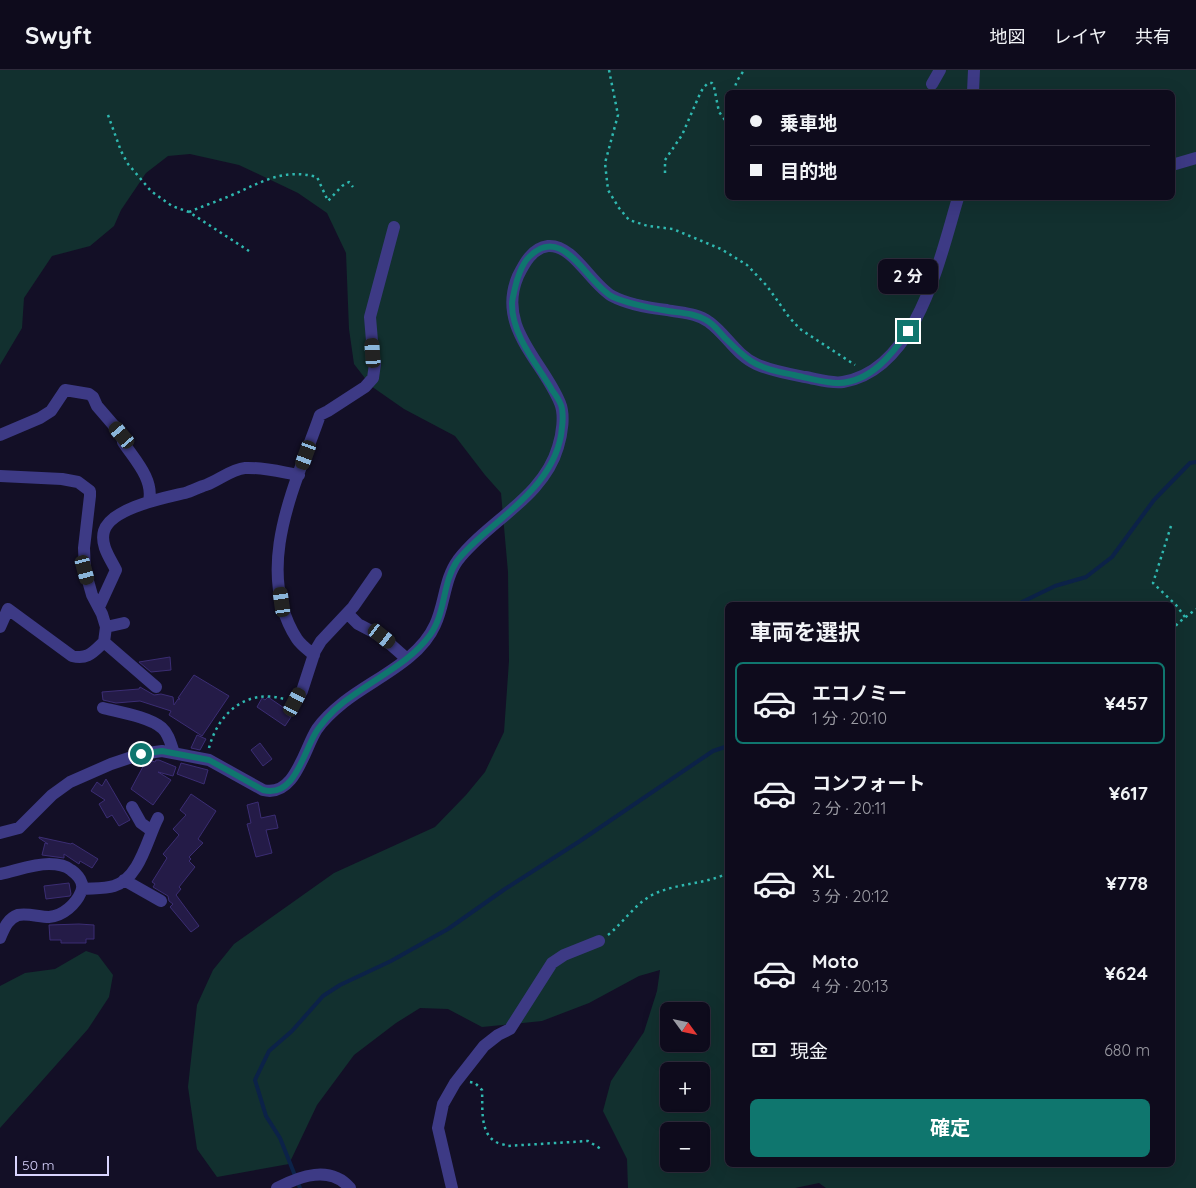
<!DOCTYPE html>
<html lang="ja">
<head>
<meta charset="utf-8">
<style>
	body { margin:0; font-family:Quicksand,"Noto Sans JP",sans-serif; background:#1c1929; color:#f1f3f6; height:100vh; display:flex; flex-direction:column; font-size:19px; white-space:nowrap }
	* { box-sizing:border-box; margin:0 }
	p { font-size:16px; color:#9b9ba3 }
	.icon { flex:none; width:28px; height:28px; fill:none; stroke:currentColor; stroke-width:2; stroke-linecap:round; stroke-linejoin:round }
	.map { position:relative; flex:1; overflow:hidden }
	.side { position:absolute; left:725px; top:532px; width:450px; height:565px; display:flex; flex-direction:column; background:#0e0b1c; border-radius:8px; box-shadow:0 5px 20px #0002,0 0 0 1px #2e2b3b }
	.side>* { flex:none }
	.hud { position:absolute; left:725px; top:20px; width:450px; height:110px; border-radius:8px; box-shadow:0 5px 20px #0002,0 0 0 1px #2e2b3b; display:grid; align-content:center; height:110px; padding:0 25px; background:#0e0b1c }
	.needle { width:32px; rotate:123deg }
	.tools { position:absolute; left:660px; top:932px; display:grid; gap:10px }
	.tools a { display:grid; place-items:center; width:50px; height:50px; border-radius:8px; background:#0e0b1c; box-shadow:0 5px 20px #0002,0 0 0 1px #2e2b3b; font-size:25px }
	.scale { position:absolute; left:15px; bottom:12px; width:94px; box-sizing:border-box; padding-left:5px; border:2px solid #d9d4ff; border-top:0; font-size:14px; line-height:18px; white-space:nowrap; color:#d9d4ff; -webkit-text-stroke:4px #130f26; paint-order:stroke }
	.end { position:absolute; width:22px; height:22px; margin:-11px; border:6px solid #0f766e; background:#fff; box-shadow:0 0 0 2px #fff }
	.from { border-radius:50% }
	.bubble { position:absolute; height:35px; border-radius:8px; background:#0e0b1c; box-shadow:0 5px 20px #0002,0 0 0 1px #2e2b3b; font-size:16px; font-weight:700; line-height:35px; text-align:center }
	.car { position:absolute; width:15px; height:30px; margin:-15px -8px; border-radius:6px; box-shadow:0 0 4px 1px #0007; background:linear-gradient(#222 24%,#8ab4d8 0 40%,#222 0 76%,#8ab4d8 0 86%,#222 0) }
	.hud b { display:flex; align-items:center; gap:18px; height:48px; font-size:19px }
	.hud b+b { border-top:1px solid #2e2b3b }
	.hud i { width:12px; height:12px; background:#f1f3f6 }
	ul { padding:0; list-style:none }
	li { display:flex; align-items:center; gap:15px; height:82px; margin:0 10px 8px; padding:0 15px; border:2px solid transparent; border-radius:8px }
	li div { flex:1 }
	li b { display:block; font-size:19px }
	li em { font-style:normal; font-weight:700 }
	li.selected { border-color:#0f766e }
	li>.icon { width:45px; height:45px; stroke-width:1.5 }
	h2 { padding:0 25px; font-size:22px; line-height:60px }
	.pay { display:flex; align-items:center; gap:12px; height:55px; padding:0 25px; font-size:19px }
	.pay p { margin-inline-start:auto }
	.action { display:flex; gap:10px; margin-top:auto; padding:10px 25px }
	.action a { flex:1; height:58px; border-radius:8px; background:#0f766e; color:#fff; font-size:20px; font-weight:700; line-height:58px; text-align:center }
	header { display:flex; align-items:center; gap:30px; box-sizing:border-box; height:70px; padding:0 25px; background:#0e0b1c; border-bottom:1px solid #2e2b3b }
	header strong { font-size:24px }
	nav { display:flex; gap:28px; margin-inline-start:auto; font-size:18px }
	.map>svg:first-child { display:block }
</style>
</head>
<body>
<header>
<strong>Swyft</strong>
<nav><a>地図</a><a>レイヤ</a><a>共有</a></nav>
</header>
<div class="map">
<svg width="1196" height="1118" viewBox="0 0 1196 1118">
	<rect width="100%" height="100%" fill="#130f26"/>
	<path fill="#12302f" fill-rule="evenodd" d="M0,0H1196V1118H826L819,1113L795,1118H628L627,1089L603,1041L611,1011L644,962L657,921L660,900L639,906L589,933L542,951L482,957L448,939L420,938L396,953L354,985L317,1035L289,1094L217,1107L197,1079L188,1017L197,935L213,900L234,874L334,803L435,757L466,725L485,702L504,662L509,591L508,502L501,423L485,405L455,366L404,339L371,316L354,294L349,259L346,183L327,143L298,123L239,95L190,84L168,86L146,103L121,140L114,156L90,176L52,186L24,228L22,258L0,295ZM728,22H1172V128H728ZM728,535H1172V1095H728ZM669,941H701V974H669ZM669,1001H701V1034H669ZM669,1061H701V1094H669Z
		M86,881L98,885L113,905L109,927L88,959L0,1058V916L25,903L55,899Z"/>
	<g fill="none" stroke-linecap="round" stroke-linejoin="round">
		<path stroke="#0c2248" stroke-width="4" d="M1016,535L1055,516L1086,507L1112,487L1154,430L1190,393L1196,392
			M300,1118L280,1068L266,1046L255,1010L269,981L292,961L323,926L340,915L391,891L448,859L505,819L580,771L713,681L728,676"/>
	</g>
	<path fill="#241b47" stroke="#3b2d73" d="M170,587L171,600L151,602L139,592Z
		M194,605L229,626L202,666L169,645L171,641L140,631L116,633L103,630L102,622L139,619L140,617L154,625L161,624L173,627L174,635L178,629H180L178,628Z
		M268,627L287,640L285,643L291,647L285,656L257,637L262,628L265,630Z
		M197,665L206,669L200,680L191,678Z
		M260,673L272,689L263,696L251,680Z
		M156,690H159L176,697L173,706L158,702L171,710L153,735L131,719L146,691H152L155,692Z
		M181,693L208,700L204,714L177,704Z
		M106,709L130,750L119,756L112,745L107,748L99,734L105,730L91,721L97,712L102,716Z
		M191,724L216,741L198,769L203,773L189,787L191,789L189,791L195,797L179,817L181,819L176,825L199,856L191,862L170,837L173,834L169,831L168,826L153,817L155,814L152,812L167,788L163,784L179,765L173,759L186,745L180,740Z
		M258,732L261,748L275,745L278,758L266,760L272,783L256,787L247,754L251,753L247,735Z
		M39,767L71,774L72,773L98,789L92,798L80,791L79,794L64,784V788L42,785L45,773L48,774L39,768Z
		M69,813L71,824L70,826L46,829L44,816Z
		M79,854L94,855V869H86V873H61V870H50L49,855Z"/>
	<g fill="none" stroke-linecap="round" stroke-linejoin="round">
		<path stroke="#2fb8b0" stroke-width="2.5" stroke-dasharray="2.5 4" stroke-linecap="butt" d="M609,0L618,45L605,93L608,120L619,138L629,150L648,156L673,159L721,179L747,195L767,216L789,247L800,259L855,295
			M736,22C733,14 740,7 744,0
			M108,45L121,81L128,94L151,121L172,136L189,142L249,181
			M665,103V90L682,65L699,26L703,18L708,13H712L714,17L719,42L728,54
			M189,142C203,136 218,131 232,125C262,112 283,98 317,107L328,131L342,116L349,112L353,117
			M1171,456L1153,513L1176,535L1185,547
			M1172,561L1178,553L1196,539
			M209,678C218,643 247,618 284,629
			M608,865C624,852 634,835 652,825C675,813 704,815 728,803
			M470,1012L475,1013L482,1020C483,1035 479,1063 496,1072C499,1074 504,1074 507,1076L588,1071L601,1079"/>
		<path stroke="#3d3a85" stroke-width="12" d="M932,14L940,0
			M973,22L974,0
			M1172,95L1196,88
			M0,365L40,348L51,341L65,320L89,324L93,327L97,336L122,365L123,372C134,389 154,409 149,431
			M0,406L62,409L78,412L90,421V426L84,478L85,500L92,525L102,544L106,557L104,572C93,582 88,590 72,586L8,539L0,557
			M99,537L116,500C110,488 100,475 104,461C111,438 164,428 185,423C192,421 199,417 206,415C219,410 232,399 245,398C262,397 281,402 299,405
			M348,544L358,554L381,566L407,589
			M106,557L124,553
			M104,572L156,617
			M314,585C308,580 301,575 297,569C252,499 296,414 320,345L328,341L365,317L373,308L375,294L373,283L370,247L394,157
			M295,632L302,621L315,581L321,571L353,537L376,504
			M103,638C119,642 150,647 162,658C169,664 171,675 174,683
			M132,737L141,753L152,761
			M0,763L19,758L52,725L70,712L111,694L141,684L162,681L209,690L263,720C295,728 304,679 317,659C324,649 334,640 344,632C373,609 419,591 435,555C445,534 444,509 458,490C489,450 543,428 558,377C562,364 565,345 560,333C543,291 496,257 518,206C524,194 532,178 548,176C573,174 591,214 612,226C627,234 649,238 667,240C681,243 697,243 709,252C726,264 736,285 756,294C771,301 789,304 805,307C817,309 831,314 843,312C917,300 940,187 958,128
			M0,804C15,801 33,794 49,794C56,794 65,795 71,800C78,805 85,813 81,822C76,834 63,846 49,847C39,847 28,843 18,845C7,849 4,859 0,868
			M124,810L161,831
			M82,819C92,818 104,819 114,816C140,808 147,769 158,748
			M277,1118C300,1106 330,1095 350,1118
			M452,1118L438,1058L443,1034L455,1013L484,976L498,965L510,959L552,893L564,885L599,871"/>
	</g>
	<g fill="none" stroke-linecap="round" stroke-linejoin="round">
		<path stroke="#0f766e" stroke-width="6" d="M141,684L162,681L209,690L263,720C296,729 304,678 318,659C328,645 341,633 355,624C381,605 410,592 430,565C446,543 442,513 457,491C467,478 480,467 493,456C524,430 559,400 562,357C563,351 563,340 561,335C559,330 555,324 552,320C537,294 512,266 512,234C512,229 514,223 515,218C517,208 522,194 529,187C563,152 587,214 613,227C629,234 650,238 668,241C681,243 694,243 706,250C714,254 720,263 726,269C734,277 742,285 751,291C763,299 780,302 794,305C808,308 825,313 839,313C870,312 892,285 908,261"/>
	</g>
</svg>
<div class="tools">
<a><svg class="needle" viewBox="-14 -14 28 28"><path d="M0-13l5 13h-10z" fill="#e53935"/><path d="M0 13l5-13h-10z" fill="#9b9ba3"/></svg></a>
<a>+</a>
<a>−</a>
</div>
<div class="scale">50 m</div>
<i class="end from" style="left:141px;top:684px"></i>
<i class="end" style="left:908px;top:261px"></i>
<div class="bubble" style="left:878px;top:189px;width:60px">2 分</div>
<i class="car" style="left:373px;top:283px;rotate:356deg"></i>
<i class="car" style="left:122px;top:365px;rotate:320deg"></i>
<i class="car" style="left:306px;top:385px;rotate:200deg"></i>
<i class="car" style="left:85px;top:500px;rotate:165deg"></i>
<i class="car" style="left:282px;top:532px;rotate:352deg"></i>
<i class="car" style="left:382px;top:566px;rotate:128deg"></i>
<i class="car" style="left:295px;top:632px;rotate:28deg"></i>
<div class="hud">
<b><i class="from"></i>乗車地</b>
<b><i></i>目的地</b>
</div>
<section class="side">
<h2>車両を選択</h2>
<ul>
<li class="selected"><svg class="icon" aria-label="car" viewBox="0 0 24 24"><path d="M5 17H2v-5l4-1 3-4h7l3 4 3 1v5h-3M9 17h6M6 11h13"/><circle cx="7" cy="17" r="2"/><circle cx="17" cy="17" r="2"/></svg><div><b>エコノミー</b><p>1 分 · 20:10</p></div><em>¥457</em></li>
<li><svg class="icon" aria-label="car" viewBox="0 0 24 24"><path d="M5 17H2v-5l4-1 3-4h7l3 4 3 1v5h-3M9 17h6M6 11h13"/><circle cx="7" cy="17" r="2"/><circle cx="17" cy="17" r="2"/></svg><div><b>コンフォート</b><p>2 分 · 20:11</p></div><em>¥617</em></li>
<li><svg class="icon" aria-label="car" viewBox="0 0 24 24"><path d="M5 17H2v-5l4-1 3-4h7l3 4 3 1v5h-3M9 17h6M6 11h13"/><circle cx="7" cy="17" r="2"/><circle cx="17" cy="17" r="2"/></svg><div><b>XL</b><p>3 分 · 20:12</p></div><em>¥778</em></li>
<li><svg class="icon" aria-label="car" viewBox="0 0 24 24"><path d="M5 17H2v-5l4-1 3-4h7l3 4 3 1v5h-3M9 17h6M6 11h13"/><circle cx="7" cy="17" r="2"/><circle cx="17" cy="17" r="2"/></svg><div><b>Moto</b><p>4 分 · 20:13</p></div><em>¥624</em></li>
</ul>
<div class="pay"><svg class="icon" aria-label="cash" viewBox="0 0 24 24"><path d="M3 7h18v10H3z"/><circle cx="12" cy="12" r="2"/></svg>現金<p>680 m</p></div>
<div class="action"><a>確定</a></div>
</section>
</div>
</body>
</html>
